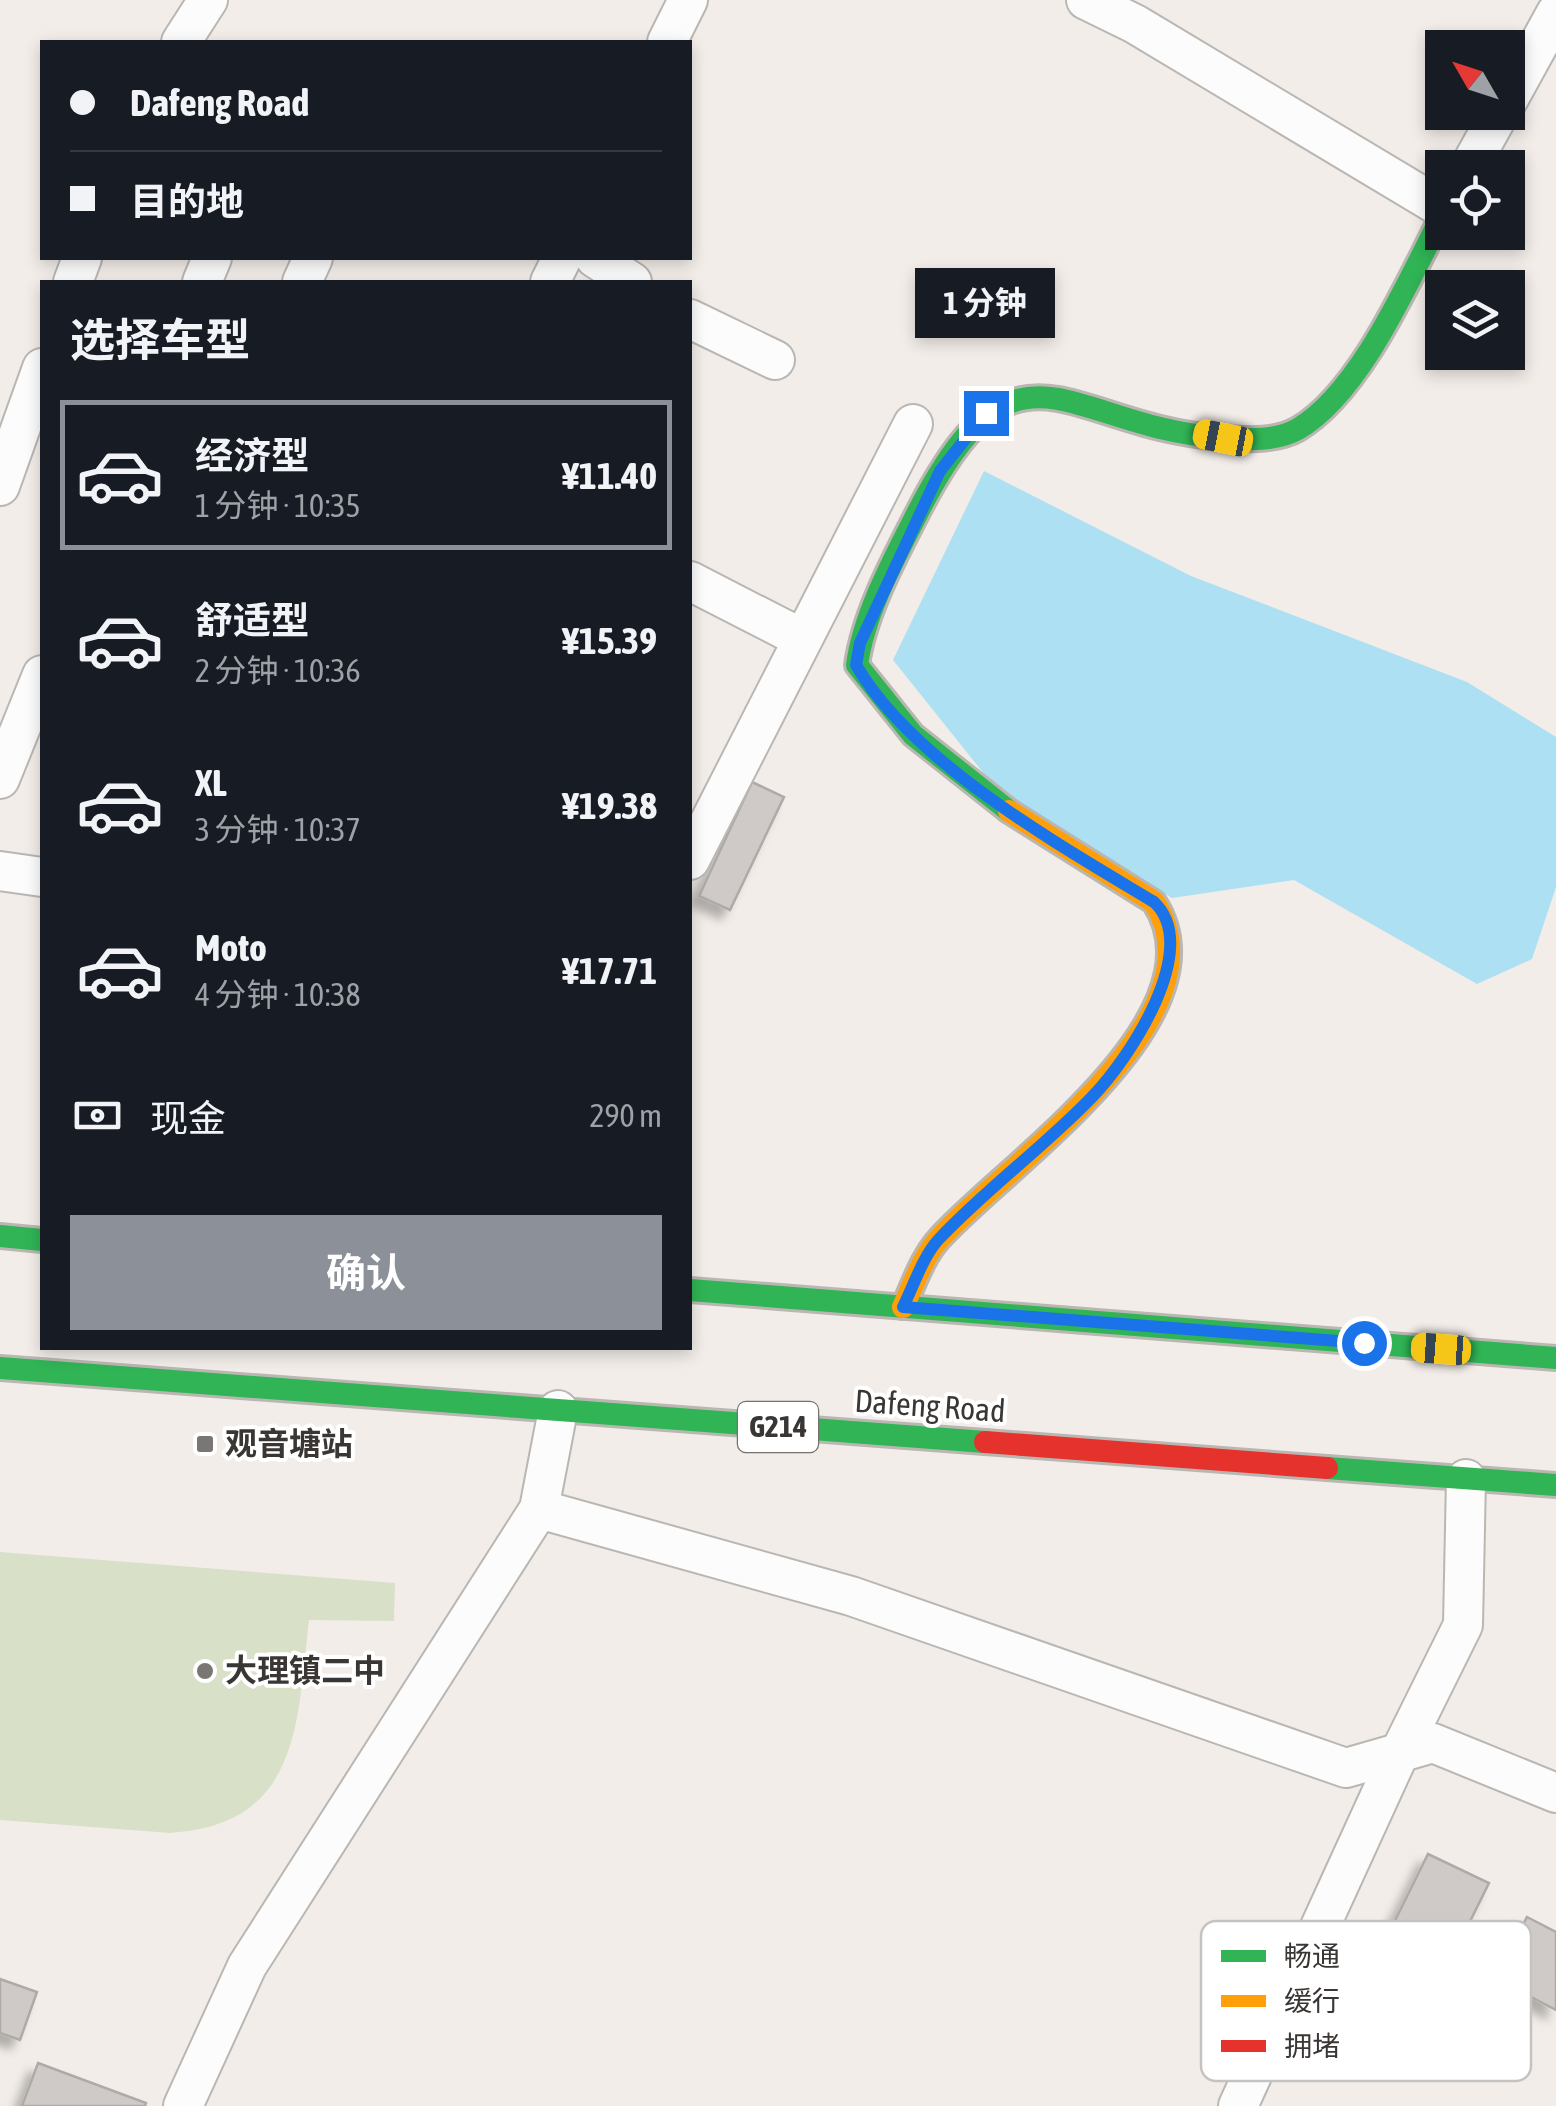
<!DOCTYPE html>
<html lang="zh">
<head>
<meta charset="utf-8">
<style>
	body { margin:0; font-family:"Asap Condensed","Noto Sans SC",sans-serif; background:#242831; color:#f1f3f6; height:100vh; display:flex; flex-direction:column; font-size:38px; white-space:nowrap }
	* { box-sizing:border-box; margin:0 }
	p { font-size:32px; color:#9ea1a6 }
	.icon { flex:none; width:55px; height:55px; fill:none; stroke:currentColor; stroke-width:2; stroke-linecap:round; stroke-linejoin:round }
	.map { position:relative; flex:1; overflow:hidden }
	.details { position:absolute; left:40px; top:280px; width:652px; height:1070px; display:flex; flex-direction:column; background:#171b24; border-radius:0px; box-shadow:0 5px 15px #0003 }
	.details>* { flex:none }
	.hud { position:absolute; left:40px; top:40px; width:652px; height:220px; border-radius:0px; box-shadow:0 5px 15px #0003; display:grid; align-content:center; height:220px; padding:0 30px; background:#171b24 }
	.needle { width:65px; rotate:309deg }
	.tools { position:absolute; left:1425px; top:30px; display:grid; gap:20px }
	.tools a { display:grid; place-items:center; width:100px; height:100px; border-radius:0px; background:#171b24; box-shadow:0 5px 15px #0003; font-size:50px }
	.end { position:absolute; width:45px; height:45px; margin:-22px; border:12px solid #1a73e8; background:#fff; box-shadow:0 0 0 5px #fff }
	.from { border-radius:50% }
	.bubble { position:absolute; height:70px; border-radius:0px; background:#171b24; box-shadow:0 5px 15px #0003; font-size:32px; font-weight:700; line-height:70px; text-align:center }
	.car { position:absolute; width:30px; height:60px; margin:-30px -15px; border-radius:12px; box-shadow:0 0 8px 2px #0007; background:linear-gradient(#f5c518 24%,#345 0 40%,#f5c518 0 76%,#345 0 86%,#f5c518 0) }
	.hud b { display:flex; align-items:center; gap:35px; height:95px; font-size:38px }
	.hud b+b { border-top:2px solid #363941 }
	.hud i { width:25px; height:25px; background:#f1f3f6 }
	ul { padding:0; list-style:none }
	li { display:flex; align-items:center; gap:30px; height:150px; margin:0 20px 15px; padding:0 10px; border:5px solid transparent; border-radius:0px }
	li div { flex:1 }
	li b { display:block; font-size:38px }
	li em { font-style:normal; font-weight:700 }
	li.selected { border-color:#8c9099 }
	li>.icon { width:90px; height:90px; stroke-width:1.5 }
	h2 { padding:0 30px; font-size:45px; line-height:120px }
	.pay { display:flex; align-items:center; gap:25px; height:110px; padding:0 30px; font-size:38px }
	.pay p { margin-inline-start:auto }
	.button { display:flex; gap:20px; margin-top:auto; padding:20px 30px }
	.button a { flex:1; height:115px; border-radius:0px; background:#8c9099; color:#fff; font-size:40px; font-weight:700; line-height:115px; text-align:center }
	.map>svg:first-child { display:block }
</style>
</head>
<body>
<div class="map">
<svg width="1556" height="2106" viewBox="0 0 1556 2106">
	<defs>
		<filter id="shadow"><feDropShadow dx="-9" dy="9" stdDeviation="5" flood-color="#0004"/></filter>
	</defs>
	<rect width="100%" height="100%" fill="#f2ede8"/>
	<path fill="#d8e1c8" d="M0,1552L395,1583L394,1621L309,1620C297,1720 302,1825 170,1833L0,1820Z"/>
	<path fill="#ade0f3" d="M984,471L1191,576L1467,682L1556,737V887L1532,959L1477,984L1294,880L1172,898L1009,805L893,660Z"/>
	<path fill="#cfcac8" stroke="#aeaaa8" stroke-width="2.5" filter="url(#shadow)" d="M752,782L784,797L730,910L699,896Z
		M1428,1854L1489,1883L1434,1994L1373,1965Z
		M1527,1917L1556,1932V2010L1495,1978Z
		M0,1979L37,1992L20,2040L0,2033Z
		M38,2063L146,2103L145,2106H22Z"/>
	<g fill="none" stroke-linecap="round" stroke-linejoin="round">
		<defs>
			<path id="street" d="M1086,0L1135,24L1442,208
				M181,42L208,0
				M667,42L688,0
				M1508,100L1556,13
				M1469,168L1500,112
				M595,258L632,282
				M73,282L82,258
				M202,282L212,258
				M302,282L313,258
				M550,282L562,258
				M690,319L775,360
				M0,486L42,368
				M690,581L801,638
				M0,779L42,675
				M690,860L913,424
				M0,871L42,877
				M539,1509L851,1596L1346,1768L1433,1743L1556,1793
				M183,2106L247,1966L539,1509L558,1410
				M1238,2106L1400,1752L1463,1625L1466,1479"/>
			<path id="fast" d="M1009,811L913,735L857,665C864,613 895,557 919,510C1019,317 1067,428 1224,438C1248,440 1277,441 1298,429C1361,392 1409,279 1442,216
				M0,1236L42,1240
				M690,1290L1556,1358
				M0,1368L985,1442
				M1327,1468L1556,1485"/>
			<path id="slow" d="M903,1307C914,1284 922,1258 939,1239C1003,1167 1229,1017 1154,902L1009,811"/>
			<path id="jam" d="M985,1442L1327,1468"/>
		</defs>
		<use href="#street" stroke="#bab7b3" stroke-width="42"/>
		<use href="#fast" stroke="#bab7b3" stroke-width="28"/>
		<use href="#slow" stroke="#bab7b3" stroke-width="28"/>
		<use href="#jam" stroke="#bab7b3" stroke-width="28"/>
		<use href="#street" stroke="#fdfcfc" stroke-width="38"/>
		<use href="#fast" stroke="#30b455" stroke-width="22"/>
		<use href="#slow" stroke="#ff9f0a" stroke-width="22"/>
		<use href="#jam" stroke="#e5322d" stroke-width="22"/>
	</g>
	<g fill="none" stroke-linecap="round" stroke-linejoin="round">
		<path stroke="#1a73e8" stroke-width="12" d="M986,413L940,471L860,643L856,665C913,763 1058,844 1154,902C1203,948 1129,1059 1092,1097C1044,1147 987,1188 939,1239C923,1256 914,1285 903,1307L1364,1343"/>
	</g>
	<g fill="#7a7673" stroke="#fff" stroke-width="4">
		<rect x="195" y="1434" width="20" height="20" rx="5"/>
		<circle cx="205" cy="1671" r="10"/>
	</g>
	<g text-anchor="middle" stroke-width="8" stroke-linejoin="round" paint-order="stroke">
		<rect fill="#fff" stroke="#757271" stroke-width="2.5" x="738" y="1402" width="80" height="50" rx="8"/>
		<g font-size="30" font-weight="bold" fill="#3a3634">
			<text x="778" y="1437">G214</text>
		</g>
		<g font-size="32" fill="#3a3634" stroke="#fff">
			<text transform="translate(930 1406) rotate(4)" y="11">Dafeng Road</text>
		</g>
		<g font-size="32" font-weight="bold" fill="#3a3634" stroke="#fff" text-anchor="start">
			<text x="225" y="1455">观音塘站</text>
			<text x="225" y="1682">大理镇二中</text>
		</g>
	</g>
	<rect x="1201" y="1921" width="330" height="160" rx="15" fill="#fff" stroke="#c4c3c2" stroke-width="2.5"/>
	<rect x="1221" y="1950" width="45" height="12" fill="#30b455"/>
	<rect x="1221" y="1995" width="45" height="12" fill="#ff9f0a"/>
	<rect x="1221" y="2040" width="45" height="12" fill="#e5322d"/>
	<g font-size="28" fill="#3a3634">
		<text x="1284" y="1966">畅通</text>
		<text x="1284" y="2011">缓行</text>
		<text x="1284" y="2056">拥堵</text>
	</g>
</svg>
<div class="tools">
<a><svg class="needle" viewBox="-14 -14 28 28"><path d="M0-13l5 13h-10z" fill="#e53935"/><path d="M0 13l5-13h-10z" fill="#9ea1a6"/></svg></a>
<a><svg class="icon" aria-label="locate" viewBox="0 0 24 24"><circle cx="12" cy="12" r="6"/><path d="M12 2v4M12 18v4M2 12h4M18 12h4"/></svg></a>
<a><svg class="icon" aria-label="layers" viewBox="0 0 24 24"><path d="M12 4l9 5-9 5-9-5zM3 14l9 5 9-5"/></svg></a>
</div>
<i class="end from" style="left:1364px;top:1343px"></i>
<i class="end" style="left:986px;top:413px"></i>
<div class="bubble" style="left:915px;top:268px;width:140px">1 分钟</div>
<i class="car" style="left:1223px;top:438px;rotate:281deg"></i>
<i class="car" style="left:1441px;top:1349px;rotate:274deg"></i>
<div class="hud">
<b><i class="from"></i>Dafeng Road</b>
<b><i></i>目的地</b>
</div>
<section class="details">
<h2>选择车型</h2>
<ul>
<li class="selected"><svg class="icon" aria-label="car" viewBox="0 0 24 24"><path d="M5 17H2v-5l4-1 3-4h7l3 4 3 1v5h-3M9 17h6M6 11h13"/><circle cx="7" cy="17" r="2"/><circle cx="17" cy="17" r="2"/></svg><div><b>经济型</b><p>1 分钟 · 10:35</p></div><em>¥11.40</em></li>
<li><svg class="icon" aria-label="car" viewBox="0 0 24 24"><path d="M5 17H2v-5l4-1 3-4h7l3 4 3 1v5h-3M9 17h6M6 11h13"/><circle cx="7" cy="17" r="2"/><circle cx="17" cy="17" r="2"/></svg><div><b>舒适型</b><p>2 分钟 · 10:36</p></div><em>¥15.39</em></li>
<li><svg class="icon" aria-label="car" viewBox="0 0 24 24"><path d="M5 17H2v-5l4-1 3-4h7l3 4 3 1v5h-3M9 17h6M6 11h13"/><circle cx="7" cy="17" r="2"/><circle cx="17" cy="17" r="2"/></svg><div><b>XL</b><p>3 分钟 · 10:37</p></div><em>¥19.38</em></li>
<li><svg class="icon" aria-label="car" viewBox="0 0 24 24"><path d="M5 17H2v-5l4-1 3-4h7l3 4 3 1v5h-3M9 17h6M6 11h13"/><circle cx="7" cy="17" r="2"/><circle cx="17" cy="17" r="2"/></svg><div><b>Moto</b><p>4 分钟 · 10:38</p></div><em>¥17.71</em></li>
</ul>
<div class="pay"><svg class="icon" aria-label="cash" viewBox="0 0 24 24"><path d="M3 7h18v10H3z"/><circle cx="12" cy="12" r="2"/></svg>现金<p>290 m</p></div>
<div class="button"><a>确认</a></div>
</section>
</div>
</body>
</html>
